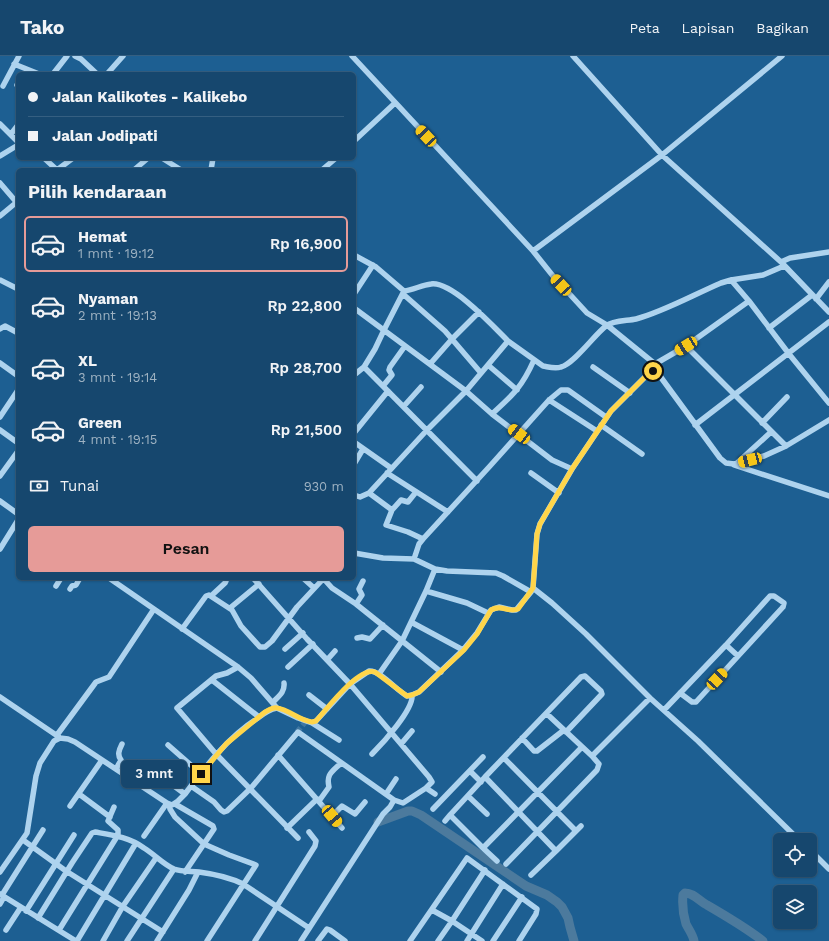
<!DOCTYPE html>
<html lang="id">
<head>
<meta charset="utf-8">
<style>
	body { margin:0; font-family:"Work Sans",sans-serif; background:#235176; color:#f1f3f6; height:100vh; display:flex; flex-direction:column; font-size:15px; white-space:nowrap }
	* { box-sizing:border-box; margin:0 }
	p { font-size:13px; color:#9eb2c2 }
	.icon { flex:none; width:22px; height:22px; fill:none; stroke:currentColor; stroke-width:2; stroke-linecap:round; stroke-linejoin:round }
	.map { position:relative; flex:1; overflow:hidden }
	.drawer { position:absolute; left:16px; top:112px; width:340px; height:412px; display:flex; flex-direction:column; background:#16476e; border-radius:6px; box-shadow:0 1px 3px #0004,0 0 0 1px #355f81 }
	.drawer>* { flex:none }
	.top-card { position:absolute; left:16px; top:16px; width:340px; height:88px; border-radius:6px; box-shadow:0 1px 3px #0004,0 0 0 1px #355f81; display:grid; align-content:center; height:88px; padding:0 12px; background:#16476e }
	.fabs { position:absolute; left:773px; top:777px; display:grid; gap:8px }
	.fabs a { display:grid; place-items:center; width:44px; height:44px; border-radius:6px; background:#16476e; box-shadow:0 1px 3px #0004,0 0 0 1px #355f81; font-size:20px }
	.end { position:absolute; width:18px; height:18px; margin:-9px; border:5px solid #ffd54a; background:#111; box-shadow:0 0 0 2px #111 }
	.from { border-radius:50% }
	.bubble { position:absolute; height:28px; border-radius:6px; background:#16476e; box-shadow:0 1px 3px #0004,0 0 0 1px #355f81; font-size:13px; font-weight:600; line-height:28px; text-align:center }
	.car { position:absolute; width:12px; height:24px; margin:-12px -6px; border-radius:5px; box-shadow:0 0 3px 1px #0007; background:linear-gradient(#f5c518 24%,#345 0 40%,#f5c518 0 76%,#345 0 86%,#f5c518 0) }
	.top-card b { display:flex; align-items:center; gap:14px; height:38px; font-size:15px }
	.top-card b+b { border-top:1px solid #355f81 }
	.top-card i { width:10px; height:10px; background:#f1f3f6 }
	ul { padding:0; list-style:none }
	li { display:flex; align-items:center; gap:12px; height:56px; margin:0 8px 6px; padding:0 4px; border:2px solid transparent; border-radius:6px }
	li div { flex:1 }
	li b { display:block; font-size:15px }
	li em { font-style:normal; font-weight:600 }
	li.on { border-color:#e69b98 }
	li>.icon { width:36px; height:36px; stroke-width:1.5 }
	h2 { padding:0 12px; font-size:18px; line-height:48px }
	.pay { display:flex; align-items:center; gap:10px; height:44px; padding:0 12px; font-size:15px }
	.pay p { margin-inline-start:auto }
	.action { display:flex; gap:8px; margin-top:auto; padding:8px 12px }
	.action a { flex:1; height:46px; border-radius:6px; background:#e69b98; color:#111; font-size:16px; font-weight:600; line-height:46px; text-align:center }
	header { display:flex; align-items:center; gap:24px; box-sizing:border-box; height:56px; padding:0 20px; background:#16476e; border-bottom:1px solid #355f81 }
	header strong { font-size:19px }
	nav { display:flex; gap:22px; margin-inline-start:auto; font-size:14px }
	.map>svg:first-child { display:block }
</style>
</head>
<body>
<header>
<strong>Tako</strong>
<nav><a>Peta</a><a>Lapisan</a><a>Bagikan</a></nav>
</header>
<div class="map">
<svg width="829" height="885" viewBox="0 0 829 885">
	<rect width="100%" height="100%" fill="#1d5f92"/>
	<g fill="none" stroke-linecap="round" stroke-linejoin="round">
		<path stroke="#4c7a9d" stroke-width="9" d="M378,766L408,755H412L421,759L526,830L547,839L557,846L562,851L568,862L570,871L574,885
			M694,885C693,879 689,874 686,868C683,858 682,849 683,839L685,837C694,837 699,845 707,849C726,860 745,871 763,885"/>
		<path stroke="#3f77a2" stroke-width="5.5" stroke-dasharray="5.5 3" stroke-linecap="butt" d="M297,676L306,665"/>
		<path stroke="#aed3ee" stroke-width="5.5" d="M75,0L81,3L97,18
			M352,0L508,168L533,195L553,220L587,257L607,269L655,308L657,316
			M573,0L662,99L781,206L790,202L829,196
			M14,8L39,18
			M53,18L67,0
			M107,18L123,0
			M17,29L18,27
			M3,30L19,0
			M0,68L18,86
			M11,78L18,69
			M354,85L395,47
			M0,100L18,89
			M44,102L57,114
			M162,102L181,114
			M57,114L73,102
			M134,114L148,102
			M211,114L213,102
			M322,114L336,102
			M0,127L18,148
			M0,160L18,145
			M533,195L662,99L782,0
			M354,199L376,211L404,235C413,234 422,229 431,228C452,225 494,271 508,285L466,335L427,374L369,437
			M782,207L829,256
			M0,224L18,233
			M731,224L749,245
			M404,235L384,274L375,293L364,311L477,425
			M354,238L373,209
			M403,238L445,275L481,317
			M816,243L829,226
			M354,252L466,335L492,358L552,404L572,413
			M769,272L812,239
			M0,273L5,270L18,277
			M508,285L543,310C549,311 555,313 561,311C574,308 595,278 606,270C613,264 628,265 636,263C663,256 695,238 721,227L731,224L763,219L784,210
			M686,290L786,390
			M0,307L18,320
			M430,308L452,283L479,256
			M655,308L686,290L749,245L789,298L829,347
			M488,309L517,334
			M593,311L630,337
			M354,319L364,311
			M383,330L392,319L389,314L390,311L405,290
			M549,344L597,375
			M404,350L421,331
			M492,358C513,339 522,331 534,304
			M0,361L18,334
			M762,367L787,341
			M601,369L642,398
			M695,369L829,266
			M0,374L18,387
			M354,377L388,335
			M354,386L391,412
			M737,407L771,376
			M354,408L363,393
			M734,409L829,440
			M387,417L448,456
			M531,417L559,437
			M0,420L18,395
			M354,439L360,441L369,437L392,454L386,469L408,476L423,483
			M0,445L18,458
			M392,454L401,444L408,446L416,436
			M0,493L18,464
			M354,497L383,502L414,503L435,513L447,515L496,517L503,520L531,536
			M414,503L419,488L423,483L490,410L549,344L561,334H568L606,361
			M109,522L238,611L251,622L277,652L298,662L312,667L316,665L350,628L369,615C380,614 396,634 407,640L412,639L419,636L463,594L477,577L491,554L499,551L512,554H516L531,536L533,532L537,478L540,468L572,413L611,355L650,316H657L720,402L726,407L734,408L764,400L786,390L829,364
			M253,522L307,583L350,628L429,721L432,726L426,732L435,738
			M303,522L314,532
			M323,522L332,532L356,548L441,616
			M56,530L61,522
			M533,532L552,547L586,578L650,642L698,685L799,784
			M70,533L72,530L76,529L80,522
			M426,535L467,547L488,557
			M211,540L225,527L226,525L224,522
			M356,548L362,539L359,533L363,525
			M230,552L259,528
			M411,566L463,594
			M182,573L206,540L209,539L232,554L241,570L260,591H265L272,585L297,551L324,522
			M357,582L362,581L370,583L383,569
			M726,589L738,600
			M285,593L303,577
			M327,604L335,595
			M238,611L227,617L216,620L177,652L216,698L298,782
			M288,611L313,588
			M379,618L402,585L426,535L435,513
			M212,624L259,661
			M309,639L327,653
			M0,641L59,681
			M273,646C279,640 285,636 284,627
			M664,654L726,589L770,540H774L784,547L783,551L696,646H692L680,637
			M547,658L592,700L650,642
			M312,667L339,684
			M566,676L602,638L601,635L585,620L581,621L485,721L556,795L581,770
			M57,679L96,626L109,621L154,553
			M522,682L534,695H537L564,674
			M401,688L412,675
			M168,689L201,718
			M372,698C383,687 414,653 412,639
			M278,699L342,772
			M504,702L576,775
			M141,706L185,738
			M116,713L121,704C117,699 119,694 122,688
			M471,716L481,726
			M485,721L450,759L483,792L582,691
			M191,730L214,746L221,754L224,756L227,755L251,732L298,676L394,744L390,751L383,758L301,885
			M79,738L110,761
			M386,738L396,723
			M468,740L487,758
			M394,744L403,747L426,732
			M319,745L329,731C326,718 332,716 341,707
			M169,748L170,753L175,761L204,788L229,799L256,809L207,885
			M175,748L213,770L214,773L185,816
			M70,750L102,704
			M433,753L483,701
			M332,760L342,750L355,758L365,746
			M445,765L450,759
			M287,772L317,743
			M144,780L167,747
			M23,784L66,815L163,876
			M483,792L497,805
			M810,794L829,813
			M506,808L597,714L599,708L592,700
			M0,816L27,777L36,720L40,707L54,685L60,682L68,683L75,686L167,747L172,749L178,745L185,738C206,710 228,681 258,662C264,657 270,653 277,652
			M531,819L556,795
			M0,838L76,885
			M2,839L43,774
			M0,848L4,841
			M432,854L452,865L485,814
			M26,855L74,779
			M38,862L72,807L92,777L95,776C112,779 129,781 144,792C154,798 163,808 174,813C182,816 191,815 199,816C214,818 229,821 243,828L309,872
			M6,874L21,851
			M59,874L118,779V774L108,765L114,751
			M77,885L136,787
			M103,885L123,850L156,802
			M127,885L174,813
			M157,885L189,834L198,816
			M255,885L315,790L316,785L309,776
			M318,885L327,873L330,874L345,885
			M410,885L467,802L537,853L536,858L519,885
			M438,885L452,865L482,885
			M467,885L503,828
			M493,885L522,841"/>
	</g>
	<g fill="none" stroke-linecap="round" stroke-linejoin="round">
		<path stroke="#ffd54a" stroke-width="5" d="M201,718L226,688L265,656C269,654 273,651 277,652C288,653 300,665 312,666L316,665C326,654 359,610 375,616L407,640L412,639L419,636L464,594L477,578L491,554C501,548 509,557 518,553L533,532L537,478L540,468L572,413L611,355L650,316L653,315"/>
	</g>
</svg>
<div class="fabs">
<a><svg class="icon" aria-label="locate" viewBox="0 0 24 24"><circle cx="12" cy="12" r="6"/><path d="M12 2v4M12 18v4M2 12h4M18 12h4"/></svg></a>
<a><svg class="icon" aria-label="layers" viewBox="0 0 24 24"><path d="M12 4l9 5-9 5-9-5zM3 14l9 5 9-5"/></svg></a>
</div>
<i class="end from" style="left:653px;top:315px"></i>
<i class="end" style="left:201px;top:718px"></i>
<div class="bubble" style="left:121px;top:704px;width:66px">3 mnt</div>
<i class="car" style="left:426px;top:80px;rotate:317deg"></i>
<i class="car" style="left:561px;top:229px;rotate:317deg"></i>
<i class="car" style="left:686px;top:290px;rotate:238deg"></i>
<i class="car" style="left:519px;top:378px;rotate:307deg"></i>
<i class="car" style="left:750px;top:404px;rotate:255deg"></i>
<i class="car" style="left:717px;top:623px;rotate:43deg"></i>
<i class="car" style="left:332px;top:760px;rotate:140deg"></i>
<div class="top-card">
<b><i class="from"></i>Jalan Kalikotes - Kalikebo</b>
<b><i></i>Jalan Jodipati</b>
</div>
<section class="drawer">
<h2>Pilih kendaraan</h2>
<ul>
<li class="on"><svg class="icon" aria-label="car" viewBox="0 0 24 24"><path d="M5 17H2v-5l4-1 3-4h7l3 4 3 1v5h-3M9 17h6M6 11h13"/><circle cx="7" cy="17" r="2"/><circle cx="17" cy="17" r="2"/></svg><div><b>Hemat</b><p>1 mnt · 19:12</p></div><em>Rp 16,900</em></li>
<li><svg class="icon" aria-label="car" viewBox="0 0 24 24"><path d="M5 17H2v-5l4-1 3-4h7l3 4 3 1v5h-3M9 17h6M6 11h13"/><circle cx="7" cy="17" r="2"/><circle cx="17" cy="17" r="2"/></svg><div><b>Nyaman</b><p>2 mnt · 19:13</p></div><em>Rp 22,800</em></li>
<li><svg class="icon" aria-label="car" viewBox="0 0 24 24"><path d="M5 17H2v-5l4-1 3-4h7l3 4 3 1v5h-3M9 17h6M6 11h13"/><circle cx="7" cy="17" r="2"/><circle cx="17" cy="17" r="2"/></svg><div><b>XL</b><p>3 mnt · 19:14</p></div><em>Rp 28,700</em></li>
<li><svg class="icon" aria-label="car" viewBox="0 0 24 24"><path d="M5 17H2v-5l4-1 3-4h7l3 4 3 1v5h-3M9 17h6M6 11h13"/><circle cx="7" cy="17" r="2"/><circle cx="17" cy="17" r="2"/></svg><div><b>Green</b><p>4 mnt · 19:15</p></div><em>Rp 21,500</em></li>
</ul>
<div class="pay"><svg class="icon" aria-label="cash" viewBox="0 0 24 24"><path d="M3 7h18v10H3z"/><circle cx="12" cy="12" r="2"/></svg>Tunai<p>930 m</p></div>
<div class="action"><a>Pesan</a></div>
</section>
</div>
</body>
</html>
